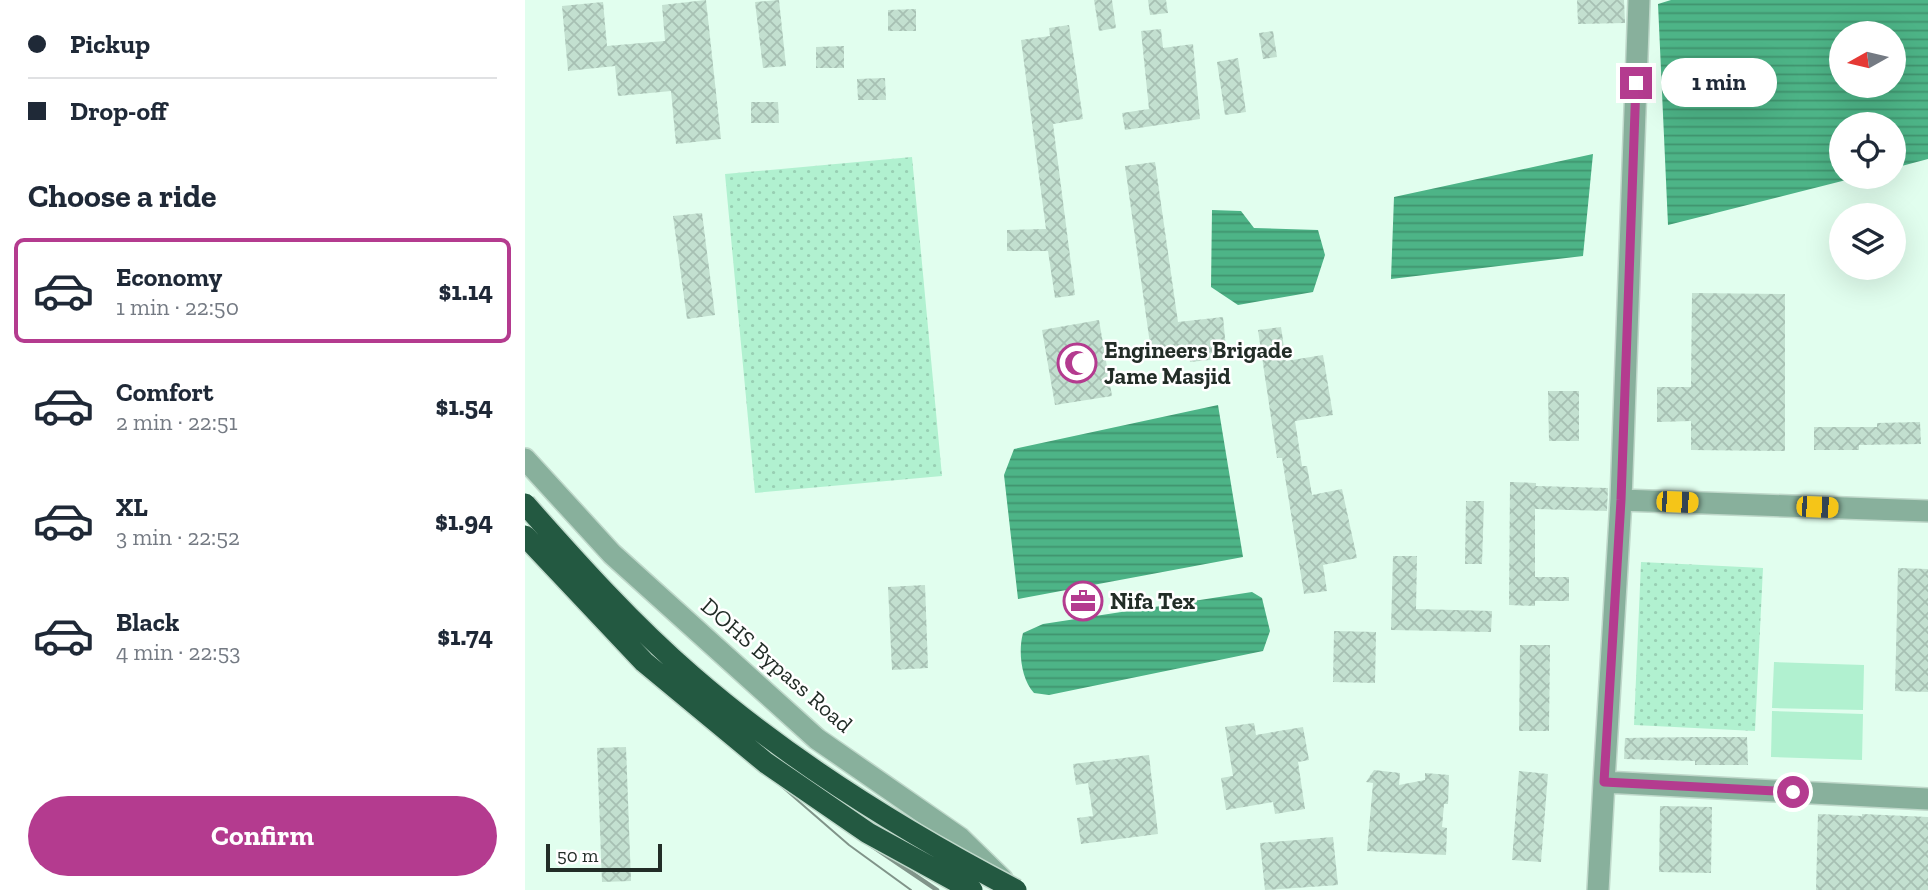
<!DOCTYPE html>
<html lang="en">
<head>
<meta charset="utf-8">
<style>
	body { margin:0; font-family:"Zilla Slab",serif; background:#f6f6f7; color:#1f2937; height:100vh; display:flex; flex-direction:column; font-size:26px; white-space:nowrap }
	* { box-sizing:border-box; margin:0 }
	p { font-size:23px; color:#747a83 }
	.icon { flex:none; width:38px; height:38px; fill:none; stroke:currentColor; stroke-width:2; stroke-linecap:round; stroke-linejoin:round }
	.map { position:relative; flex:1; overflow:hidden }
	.panel { display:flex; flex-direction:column; background:#fff; width:525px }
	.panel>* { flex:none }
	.hud { display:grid; align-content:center; height:154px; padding:0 28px; background:#fff }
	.needle { width:46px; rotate:262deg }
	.tools { position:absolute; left:1304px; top:21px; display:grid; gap:14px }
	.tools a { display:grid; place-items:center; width:77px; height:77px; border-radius:50%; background:#fff; box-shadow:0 7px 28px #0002; font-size:35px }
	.scale { position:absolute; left:21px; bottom:18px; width:116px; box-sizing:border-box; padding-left:7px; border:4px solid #222d27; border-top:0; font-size:19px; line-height:24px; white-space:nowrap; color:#222d27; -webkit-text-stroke:5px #fff; paint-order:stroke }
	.end { position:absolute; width:32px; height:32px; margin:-16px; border:9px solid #b43b8f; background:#fff; box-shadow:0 0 0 4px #fff }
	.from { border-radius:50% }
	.bubble { position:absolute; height:49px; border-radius:24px; background:#fff; box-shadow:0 7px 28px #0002; font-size:23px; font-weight:700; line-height:49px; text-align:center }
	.car { position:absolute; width:21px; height:42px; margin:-21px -10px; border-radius:9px; box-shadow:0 0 5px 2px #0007; background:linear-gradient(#f5c518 24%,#345 0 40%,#f5c518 0 76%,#345 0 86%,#f5c518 0) }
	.hud b { display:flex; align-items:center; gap:24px; height:66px; font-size:26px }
	.hud b+b { border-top:2px solid #e0e1e3 }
	.hud i { width:18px; height:18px; background:#1f2937 }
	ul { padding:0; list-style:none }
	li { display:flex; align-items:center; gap:21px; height:105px; margin:0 14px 10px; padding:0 14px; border:4px solid transparent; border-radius:10px }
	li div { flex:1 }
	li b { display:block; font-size:26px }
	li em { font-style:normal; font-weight:700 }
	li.on { border-color:#b43b8f }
	li>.icon { width:63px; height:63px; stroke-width:1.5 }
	h2 { padding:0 28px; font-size:32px; line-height:84px }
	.action { display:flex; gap:14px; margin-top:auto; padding:14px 28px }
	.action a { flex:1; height:80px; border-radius:42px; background:#b43b8f; color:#fff; font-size:28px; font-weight:700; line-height:80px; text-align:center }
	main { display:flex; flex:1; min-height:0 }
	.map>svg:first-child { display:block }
</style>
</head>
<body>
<main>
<section class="panel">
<div class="hud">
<b><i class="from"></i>Pickup</b>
<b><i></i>Drop-off</b>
</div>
<h2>Choose a ride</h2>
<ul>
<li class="on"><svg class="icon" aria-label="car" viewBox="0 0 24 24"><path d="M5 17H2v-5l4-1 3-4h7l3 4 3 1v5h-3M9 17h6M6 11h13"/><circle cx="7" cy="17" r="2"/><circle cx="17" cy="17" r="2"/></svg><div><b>Economy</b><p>1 min · 22:50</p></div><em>$1.14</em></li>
<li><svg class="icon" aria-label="car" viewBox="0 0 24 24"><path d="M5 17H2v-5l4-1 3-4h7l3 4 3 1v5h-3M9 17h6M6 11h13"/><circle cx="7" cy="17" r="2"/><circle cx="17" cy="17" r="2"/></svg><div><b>Comfort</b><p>2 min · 22:51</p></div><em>$1.54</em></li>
<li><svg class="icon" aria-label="car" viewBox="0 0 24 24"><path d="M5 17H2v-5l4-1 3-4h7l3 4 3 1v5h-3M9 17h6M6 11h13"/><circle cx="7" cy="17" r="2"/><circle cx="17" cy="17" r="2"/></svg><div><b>XL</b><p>3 min · 22:52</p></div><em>$1.94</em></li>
<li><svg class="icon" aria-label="car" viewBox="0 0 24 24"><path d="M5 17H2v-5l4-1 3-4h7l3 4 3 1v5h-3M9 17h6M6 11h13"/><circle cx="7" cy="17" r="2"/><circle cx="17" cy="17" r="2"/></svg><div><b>Black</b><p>4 min · 22:53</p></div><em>$1.74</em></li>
</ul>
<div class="action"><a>Confirm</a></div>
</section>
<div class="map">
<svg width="1403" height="890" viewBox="0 0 1403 890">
	<defs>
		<pattern id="park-dots" width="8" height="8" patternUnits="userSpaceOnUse" patternTransform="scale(1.75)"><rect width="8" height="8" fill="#b1f1d0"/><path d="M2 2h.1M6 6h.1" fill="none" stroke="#98cfb3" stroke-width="1.8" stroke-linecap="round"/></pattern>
		<pattern id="water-rules" width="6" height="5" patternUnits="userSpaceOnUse" patternTransform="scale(1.75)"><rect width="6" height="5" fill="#4db487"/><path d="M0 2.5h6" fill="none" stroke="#40936e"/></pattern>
		<pattern id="building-cross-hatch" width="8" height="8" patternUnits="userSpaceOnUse" patternTransform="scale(1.75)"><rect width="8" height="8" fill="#c3e0d0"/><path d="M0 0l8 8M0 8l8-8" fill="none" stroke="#a7c0b3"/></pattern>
	</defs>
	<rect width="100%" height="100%" fill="#e1feee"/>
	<path fill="#b1f1d0" d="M1249,662L1339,665L1338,710L1247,708Z
		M1247,711L1338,714L1337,760L1246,757Z"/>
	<path fill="url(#park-dots)" d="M387,157L417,476L230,493L200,174Z
		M1116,562L1238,568L1230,731L1109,725Z"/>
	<path fill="url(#water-rules)" fill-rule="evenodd" d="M1146,0H1403V159L1369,168L1368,124H1316V177H1333L1143,225L1133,4ZM1368,33V86H1316V33Z
		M1068,154L1058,256L866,279L869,197Z
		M687,210L716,211L729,228L793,230L800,255L788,292L713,305L686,287Z
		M693,405L718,557L493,599L479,475L489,449Z
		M727,592L737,598L745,631L738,651L524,695L509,693C496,679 493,651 498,633L518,624Z"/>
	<path fill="url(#building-cross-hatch)" d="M181,0L196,139L151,144L146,91L93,96L90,66L43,71L37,6L78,2L82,46L140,41L137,5Z
		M254,0L261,66L238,68L230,2Z
		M569,0H587L591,28L574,31Z
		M623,0H641L643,13L625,15Z
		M1052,0H1099L1100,23L1053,24Z
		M391,9V31H363V10Z
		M544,25L558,119L528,124L550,295L530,298L523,251H482V230L521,229L496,40L525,36L524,28Z
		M636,29L638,48L668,44L675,119L600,130L597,113L624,109L616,31Z
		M748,31L752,57L738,59L734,33Z
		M319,46V68H291V47Z
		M713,58L721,112L700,115L692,62Z
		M360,78L361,100H333L332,79Z
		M226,102H253L254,123H226Z
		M630,162L653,322L698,317L702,358L665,362L663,346L626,351L600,166Z
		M177,213L190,315L162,319L148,216Z
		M1167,293L1260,294V451L1166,450V421L1132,422V387H1166Z
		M574,320L587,396L530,405L517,330Z
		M756,327L761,361L798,355L808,415L770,421L777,466H782L787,495L817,489L832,558L798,565L802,591L779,594L757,458H752L733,330Z
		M1023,391H1054V441H1024Z
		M1395,422L1396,444L1334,445V450H1289V427H1352V423Z
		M985,482L1011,483V486L1083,488L1082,511L1010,509V577H1044V601H1010V606L984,605Z
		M941,501H959L957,564H940Z
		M868,556H892L891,609L967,611L966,632L866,630Z
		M1373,568L1403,569V692L1370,691Z
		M400,585L403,668L367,670L363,587Z
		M809,631L851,632L850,683L808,682Z
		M995,645H1025L1024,731H994Z
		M729,723L731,735L778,727L784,760L773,762L780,809L750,814L748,802L701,810L696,778L708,776L700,727Z
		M1170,737H1222L1223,765H1170V761L1099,759L1100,738Z
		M101,747L106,881L77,882L72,748Z
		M624,755L633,834L556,844L552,818L568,816L563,783L551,785L548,764Z
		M849,770L875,773L874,785L900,780V773L924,775L923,804H919L917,827L922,828L921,855L842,851L848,783L841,782Z
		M994,771L1023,774L1016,862L987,860Z
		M1135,806L1187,807L1186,873L1134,872Z
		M1293,814L1337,816V814L1403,817V890H1291Z
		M808,837L813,885L740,890L735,843Z"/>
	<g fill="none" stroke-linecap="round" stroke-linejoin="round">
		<defs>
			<path id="minor" d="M0,459L87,554L292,739L435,838L477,879
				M1096,500L1114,0
				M1403,511L1096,500L1079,782L1403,799
				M1073,890L1079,782"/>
		</defs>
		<use href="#minor" stroke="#bfd8ca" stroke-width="24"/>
		<use href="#minor" stroke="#88b09c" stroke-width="21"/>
		<path stroke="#809489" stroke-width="2" d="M0,530L212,748L324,845L386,890"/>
		<path stroke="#809489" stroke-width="4.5" d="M0,510L224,745L332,836L412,890"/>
		<defs>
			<path id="highway-bridge" d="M0,504C53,564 107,624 167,676C266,762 376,830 491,890
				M0,536L119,662L241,763L343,833L447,890"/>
		</defs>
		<use href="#highway-bridge" stroke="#bfd8ca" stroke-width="24" stroke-linecap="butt"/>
		<use href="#highway-bridge" stroke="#235941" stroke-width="21"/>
	</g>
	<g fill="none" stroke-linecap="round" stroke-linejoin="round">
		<path stroke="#b43b8f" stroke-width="9" d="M1111,83L1096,500L1079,782L1268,792"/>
	</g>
	<defs>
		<symbol id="mosque-ring" viewBox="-11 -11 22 22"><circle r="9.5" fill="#fff" stroke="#b43b8f" stroke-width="1.5"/><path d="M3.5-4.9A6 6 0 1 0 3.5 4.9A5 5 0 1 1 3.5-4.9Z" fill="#b43b8f"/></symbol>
		<symbol id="office-ring" viewBox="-11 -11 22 22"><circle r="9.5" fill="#fff" stroke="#b43b8f" stroke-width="1.5"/><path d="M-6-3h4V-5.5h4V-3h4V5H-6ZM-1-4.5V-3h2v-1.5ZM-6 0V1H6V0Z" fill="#b43b8f"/></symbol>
	</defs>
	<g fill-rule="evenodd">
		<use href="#mosque-ring" x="530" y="341" width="44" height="44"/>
		<use href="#office-ring" x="536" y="579" width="44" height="44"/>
	</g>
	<g text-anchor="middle" stroke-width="5" stroke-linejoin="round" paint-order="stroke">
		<g font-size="23" font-weight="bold" fill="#222d27" stroke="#fff" text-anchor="start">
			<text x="579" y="358">Engineers Brigade<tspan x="579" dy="26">Jame Masjid</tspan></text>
			<text x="585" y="609">Nifa Tex</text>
		</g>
		<g font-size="23" fill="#222d27" stroke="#fff">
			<text transform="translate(252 665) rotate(41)" y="8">DOHS Bypass Road</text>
		</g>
	</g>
</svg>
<div class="tools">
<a><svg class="needle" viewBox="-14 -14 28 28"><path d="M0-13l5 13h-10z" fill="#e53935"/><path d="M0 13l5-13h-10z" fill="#747a83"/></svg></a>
<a><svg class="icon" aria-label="locate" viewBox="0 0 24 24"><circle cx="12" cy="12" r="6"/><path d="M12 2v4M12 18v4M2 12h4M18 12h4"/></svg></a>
<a><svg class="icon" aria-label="layers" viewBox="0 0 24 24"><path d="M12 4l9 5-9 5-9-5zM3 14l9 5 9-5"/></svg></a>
</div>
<div class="scale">50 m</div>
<i class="end from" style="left:1268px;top:792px"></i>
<i class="end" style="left:1111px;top:83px"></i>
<div class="bubble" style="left:1136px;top:58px;width:116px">1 min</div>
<i class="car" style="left:1152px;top:502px;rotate:92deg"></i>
<i class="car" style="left:1292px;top:507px;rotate:92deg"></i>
</div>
</main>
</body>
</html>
